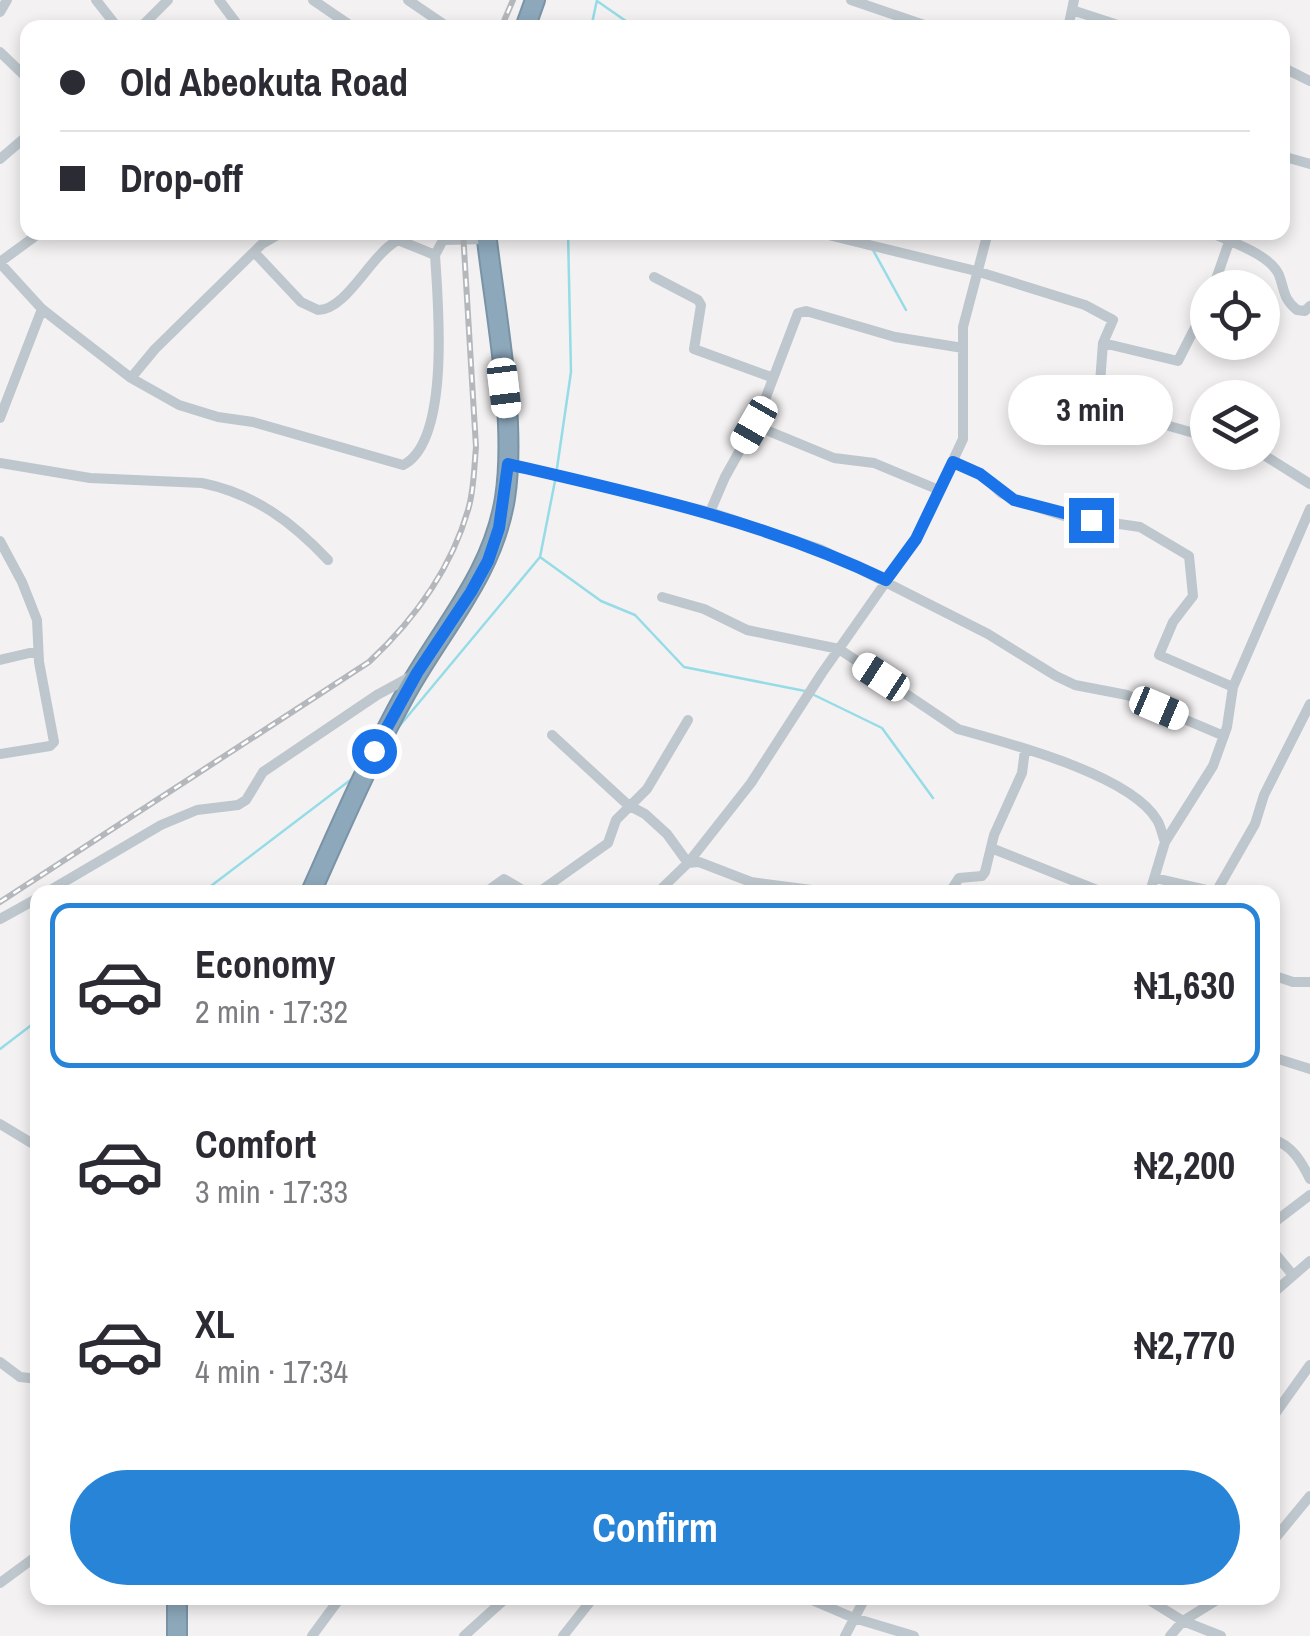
<!DOCTYPE html>
<html lang="en">
<head>
<meta charset="utf-8">
<style>
	body { margin:0; font-family:"Archivo Narrow",sans-serif; background:#f2f2f3; color:#2b2b33; height:100vh; display:flex; flex-direction:column; font-size:38px; white-space:nowrap }
	* { box-sizing:border-box; margin:0 }
	p { font-size:32px; color:#7c7c81 }
	.icon { flex:none; width:55px; height:55px; fill:none; stroke:currentColor; stroke-width:2; stroke-linecap:round; stroke-linejoin:round }
	.map { position:relative; flex:1; overflow:hidden }
	.side { position:absolute; left:30px; top:885px; width:1250px; height:720px; display:flex; flex-direction:column; background:#fff; border-radius:20px; box-shadow:0 5px 15px #0003 }
	.side>* { flex:none }
	.hud { position:absolute; left:20px; top:20px; width:1270px; height:220px; border-radius:20px; box-shadow:0 5px 15px #0003; display:grid; align-content:center; height:220px; padding:0 40px; background:#fff }
	.tools { position:absolute; left:1190px; top:270px; display:grid; gap:20px }
	.tools a { display:grid; place-items:center; width:90px; height:90px; border-radius:50%; background:#fff; box-shadow:0 5px 15px #0003; font-size:50px }
	.end { position:absolute; width:45px; height:45px; margin:-22px; border:12px solid #1a73e8; background:#fff; box-shadow:0 0 0 5px #fff }
	.from { border-radius:50% }
	.bubble { position:absolute; height:70px; border-radius:35px; background:#fff; box-shadow:0 5px 15px #0003; font-size:32px; font-weight:700; line-height:70px; text-align:center }
	.car { position:absolute; width:30px; height:60px; margin:-30px -15px; border-radius:12px; box-shadow:0 0 8px 2px #0007; background:linear-gradient(#fff 24%,#345 0 40%,#fff 0 76%,#345 0 86%,#fff 0) }
	.hud b { display:flex; align-items:center; gap:35px; height:95px; font-size:38px }
	.hud b+b { border-top:2px solid #e1e1e2 }
	.hud i { width:25px; height:25px; background:#2b2b33 }
	ul { padding:18px 0 0; list-style:none }
	li { display:flex; align-items:center; gap:30px; height:165px; margin:0 20px 15px; padding:0 20px; border:5px solid transparent; border-radius:20px }
	li div { flex:1 }
	li b { display:block; font-size:38px }
	li em { font-style:normal; font-weight:700 }
	li.on { border-color:#2884d7 }
	li>.icon { width:90px; height:90px; stroke-width:1.5 }
	.button { display:flex; gap:20px; margin-top:auto; padding:20px 40px }
	.button a { flex:1; height:115px; border-radius:60px; background:#2884d7; color:#fff; font-size:40px; font-weight:700; line-height:115px; text-align:center }
	.map>svg:first-child { display:block }
</style>
</head>
<body>
<div class="map">
<svg width="1310" height="1636" viewBox="0 0 1310 1636">
	<rect width="100%" height="100%" fill="#f3f1f2"/>
	<g fill="none" stroke-linecap="round" stroke-linejoin="round">
		<path stroke="#95dce6" stroke-width="2.5" d="M597,1L636,28
			M591,28L597,0
			M873,250L906,310
			M557,468L571,372L568,232
			M540,557L601,601L635,615L684,667L805,691
			M812,694L882,728L933,798
			M397,729L540,557L555,481
			M203,892L353,778
			M0,1049L38,1020"/>
		<defs>
			<path id="highway" d="M525,28L535,0
				M311,892C341,825 370,758 406,693C442,628 493,574 505,498C517,420 495,312 486,232
				M177,1636V1598"/>
		</defs>
		<use href="#highway" stroke="#7993a7" stroke-width="22"/>
		<path stroke="#bec7cd" stroke-width="10" d="M96,0L118,28
			M219,0L240,28
			M313,0L354,28
			M408,0L449,28
			M851,0L933,28
			M1072,10L1127,28
			M0,12L7,0
			M140,28L168,0
			M1068,28L1074,0
			M0,52L28,79
			M1282,67L1310,81
			M1282,156L1310,164
			M0,159L28,135
			M816,232L976,271L1085,305L1113,320L1103,343L1098,409L1142,425L1155,422L1208,437
			M1210,232C1230,242 1270,254 1279,275C1285,291 1283,299 1297,310L1305,311L1310,306
			M254,252L301,302L318,310C347,310 370,255 398,240L435,255
			M0,262L41,232
			M0,263L42,309L65,327L131,378L179,405L218,417L253,422L403,465C451,441 438,302 435,255L443,240L487,239
			M654,277L698,300L701,305L694,349L771,377
			M1213,288L1229,242
			M1103,343L1178,361L1208,302
			M131,378L155,349L262,244L283,232
			M0,418L42,309
			M754,425L834,458L874,463L939,490
			M1259,452L1310,484
			M953,461L980,473L1001,493L1015,500L1064,516L1140,527L1189,556L1193,596L1173,622L1159,655L1233,687
			M0,463L90,478L202,483C255,494 292,522 328,560
			M508,464L710,512L820,549L988,634L1056,676L1075,685L1127,695L1224,736
			M710,512L725,477L758,418L798,313L806,311L895,337L963,348
			M0,541L22,582L37,620L39,662L54,742L50,746L0,754
			M662,597L704,609L747,630L839,649L958,729C1007,743 1130,774 1157,820C1161,826 1162,835 1165,842
			M0,660L38,651
			M552,735L628,805L645,814L667,834L688,863L699,862L751,882L827,892
			M991,848L1102,892
			M1155,878L1216,892L1255,824L1264,795L1310,704
			M47,892L161,825L197,810L238,805L246,800L263,772L377,695L412,676
			M486,892L504,879L526,892
			M539,892L608,843L616,820L647,789L688,720
			M658,892L688,863L751,783L822,673L916,539L963,439V327L988,232
			M950,892L959,878L982,876L985,872L994,835L1022,773L1025,750
			M1150,892L1165,842L1213,766L1227,727L1233,687L1310,509
			M0,919L38,898
			M1272,975L1293,982H1310
			M1272,1057L1310,1069
			M0,1124L38,1147
			M1272,1139C1292,1145 1301,1161 1310,1179
			M1272,1224L1310,1195
			M1272,1250L1292,1274
			M1272,1294L1310,1261
			M0,1362L20,1377L38,1379
			M1272,1418L1310,1365
			M1272,1542L1310,1496
			M0,1583L38,1555
			M807,1598L854,1618L914,1636
			M1146,1598L1183,1621L1221,1636
			M312,1636L340,1598
			M464,1636L506,1598
			M563,1636L593,1598
			M845,1636L865,1598
			M1170,1636L1183,1621L1220,1598"/>
		<use href="#highway" stroke="#8da8bb" stroke-width="18"/>
		<defs>
			<path id="rail" d="M501,28L513,0
				M0,902L369,662C413,621 451,569 468,510C474,491 474,468 476,447L463,232"/>
		</defs>
		<use href="#rail" stroke="#b4b7bb" stroke-width="6"/>
		<use href="#rail" stroke="#fff" stroke-width="2.5" stroke-dasharray="8" stroke-linecap="butt"/>
	</g>
	<g fill="none" stroke-linecap="round" stroke-linejoin="round">
		<path stroke="#1a73e8" stroke-width="12" d="M374,751L417,673L471,592L488,561L499,528L508,464C638,494 766,522 886,580L916,539L953,462L980,474L1014,500L1091,520"/>
	</g>
</svg>
<div class="tools">
<a><svg class="icon" aria-label="locate" viewBox="0 0 24 24"><circle cx="12" cy="12" r="6"/><path d="M12 2v4M12 18v4M2 12h4M18 12h4"/></svg></a>
<a><svg class="icon" aria-label="layers" viewBox="0 0 24 24"><path d="M12 4l9 5-9 5-9-5zM3 14l9 5 9-5"/></svg></a>
</div>
<i class="end from" style="left:374px;top:751px"></i>
<i class="end" style="left:1091px;top:520px"></i>
<div class="bubble" style="left:1008px;top:375px;width:165px">3 min</div>
<i class="car" style="left:504px;top:388px;rotate:173deg"></i>
<i class="car" style="left:754px;top:425px;rotate:210deg"></i>
<i class="car" style="left:881px;top:677px;rotate:303deg"></i>
<i class="car" style="left:1159px;top:708px;rotate:113deg"></i>
<div class="hud">
<b><i class="from"></i>Old Abeokuta Road</b>
<b><i></i>Drop-off</b>
</div>
<section class="side">
<ul>
<li class="on"><svg class="icon" aria-label="car" viewBox="0 0 24 24"><path d="M5 17H2v-5l4-1 3-4h7l3 4 3 1v5h-3M9 17h6M6 11h13"/><circle cx="7" cy="17" r="2"/><circle cx="17" cy="17" r="2"/></svg><div><b>Economy</b><p>2 min · 17:32</p></div><em>₦1,630</em></li>
<li><svg class="icon" aria-label="car" viewBox="0 0 24 24"><path d="M5 17H2v-5l4-1 3-4h7l3 4 3 1v5h-3M9 17h6M6 11h13"/><circle cx="7" cy="17" r="2"/><circle cx="17" cy="17" r="2"/></svg><div><b>Comfort</b><p>3 min · 17:33</p></div><em>₦2,200</em></li>
<li><svg class="icon" aria-label="car" viewBox="0 0 24 24"><path d="M5 17H2v-5l4-1 3-4h7l3 4 3 1v5h-3M9 17h6M6 11h13"/><circle cx="7" cy="17" r="2"/><circle cx="17" cy="17" r="2"/></svg><div><b>XL</b><p>4 min · 17:34</p></div><em>₦2,770</em></li>
</ul>
<div class="button"><a>Confirm</a></div>
</section>
</div>
</body>
</html>
